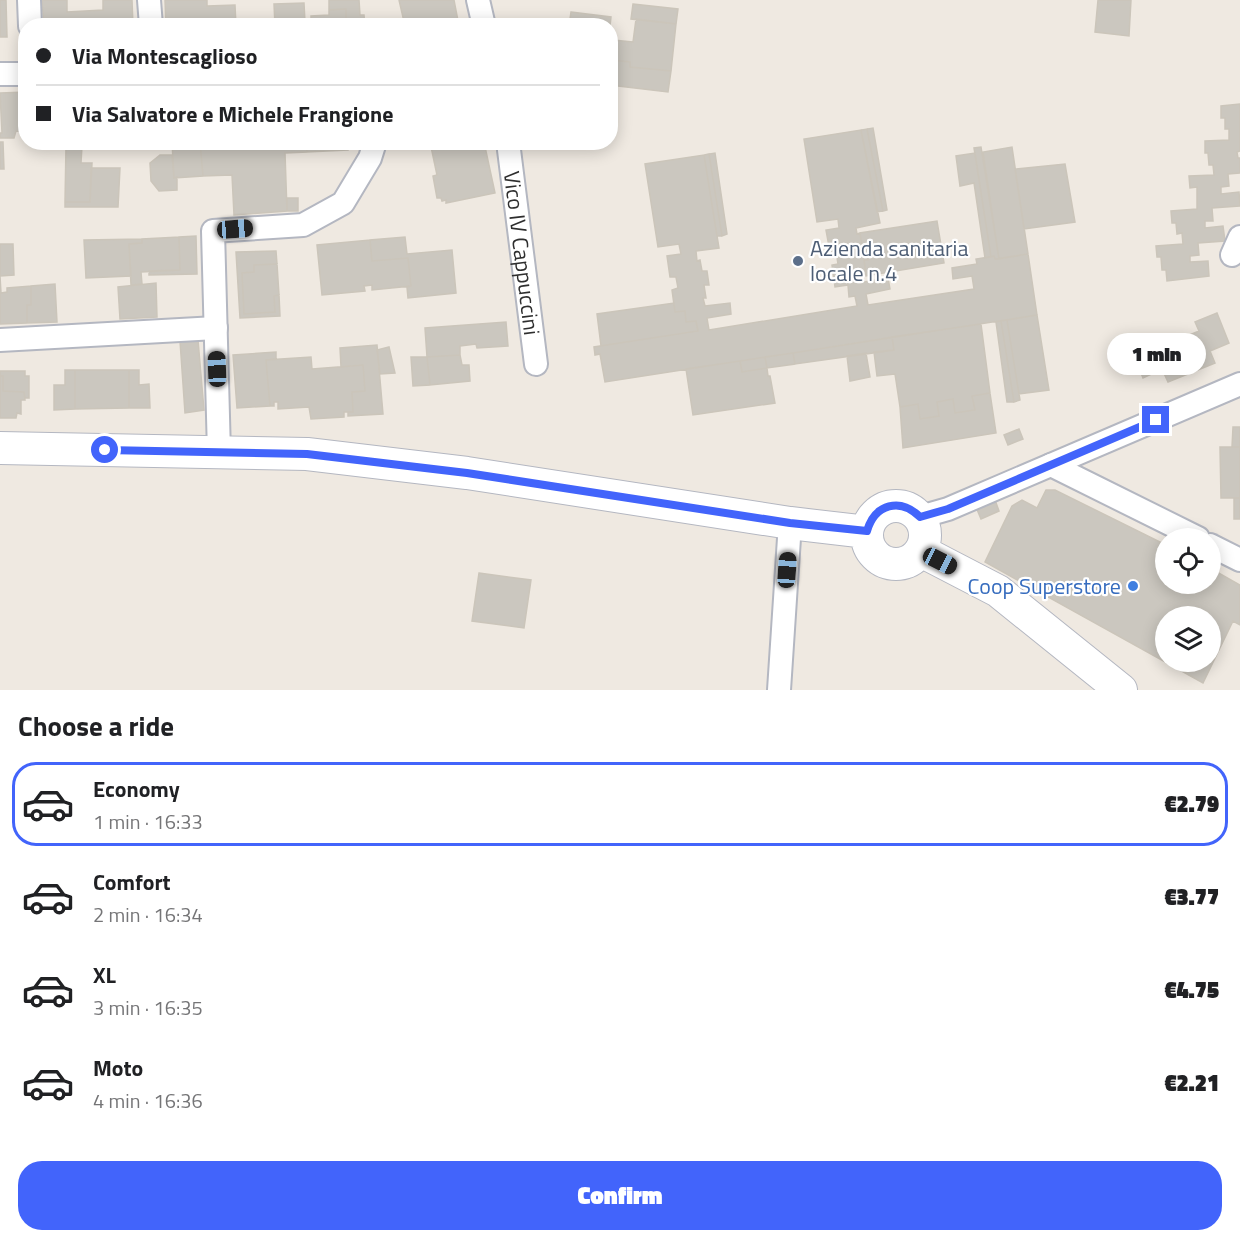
<!DOCTYPE html>
<html lang="en">
<head>
<meta charset="utf-8">
<style>
	body { margin:0; font-family:"Titillium Web",sans-serif; background:#f2f2f2; color:#202124; height:100vh; display:flex; flex-direction:column; font-size:22px; white-space:nowrap }
	* { box-sizing:border-box; margin:0 }
	p { font-size:20px; color:#757577 }
	.icon { flex:none; width:33px; height:33px; fill:none; stroke:currentColor; stroke-width:2; stroke-linecap:round; stroke-linejoin:round }
	.map { position:relative; height:690px; overflow:hidden }
	.panel { display:flex; flex-direction:column; background:#fff; flex:1 }
	.panel>* { flex:none }
	.banner { position:absolute; left:18px; top:18px; width:600px; height:132px; border-radius:24px; box-shadow:0 3px 15px #0003; display:grid; align-content:center; height:132px; padding:0 18px; background:#fff }
	.fabs { position:absolute; left:1155px; top:528px; display:grid; gap:12px }
	.fabs a { display:grid; place-items:center; width:66px; height:66px; border-radius:50%; background:#fff; box-shadow:0 3px 15px #0003; font-size:30px }
	.end { position:absolute; width:27px; height:27px; margin:-14px; border:8px solid #4264fb; background:#fff; box-shadow:0 0 0 3px #fff }
	.from { border-radius:50% }
	.bubble { position:absolute; height:42px; border-radius:21px; background:#fff; box-shadow:0 3px 15px #0003; font-size:20px; font-weight:800; line-height:42px; text-align:center }
	.car { position:absolute; width:18px; height:36px; margin:-18px -9px; border-radius:8px; box-shadow:0 0 4px 2px #0007; background:linear-gradient(#222 24%,#8ab4d8 0 40%,#222 0 76%,#8ab4d8 0 86%,#222 0) }
	.banner b { display:flex; align-items:center; gap:21px; height:57px; font-size:22px }
	.banner b+b { border-top:2px solid #e0e0e0 }
	.banner i { width:15px; height:15px; background:#202124 }
	ul { padding:0; list-style:none }
	li { display:flex; align-items:center; gap:18px; height:84px; margin:0 12px 9px; padding:0 6px; border:3px solid transparent; border-radius:24px }
	li div { flex:1 }
	li b { display:block; font-size:22px }
	li em { font-style:normal; font-weight:800 }
	li.selected { border-color:#4264fb }
	li>.icon { width:54px; height:54px; stroke-width:1.5 }
	h2 { padding:0 18px; font-size:27px; line-height:72px }
	.button { display:flex; gap:12px; margin-top:auto; padding:12px 18px }
	.button a { flex:1; height:69px; border-radius:24px; background:#4264fb; color:#fff; font-size:24px; font-weight:800; line-height:69px; text-align:center }
	.map>svg:first-child { display:block }
</style>
</head>
<body>
<div class="map">
<svg width="1240" height="690" viewBox="0 0 1240 690">
	<rect width="100%" height="100%" fill="#efe9e1"/>
	<path fill="#cbc7bf" stroke="#cbc5ba" stroke-width="1.5" fill-rule="evenodd" d="M0,0H6L7,37H0Z
		M42,0H67V12L103,10V0H132L133,26H44Z
		M165,0H207V6L235,5L236,26H166Z
		M329,0H359L360,15H364L365,26L346,25V9L329,10Z
		M399,0H454L459,26H405Z
		M1098,0H1131L1129,36L1095,32Z
		M304,3L305,22H286V26H275L274,4Z
		M633,4L678,9L676,24L631,19Z
		M346,9V25L361,26H286V22L311,21V16L329,15V10Z
		M571,12L611,17L610,26H569Z
		M636,19L676,24L671,71L630,67V62L611,60L610,63V33H614L613,40L633,42Z
		M611,60L630,62V67L671,71L668,92L610,85Z
		M26,92V132L16,131L14,138H0V133H2L0,93Z
		M1240,104V151L1237,152L1238,158H1240V173L1228,174L1229,186L1221,187V194L1239,192L1240,206L1212,208L1213,221H1205V228L1223,226L1225,241L1198,243L1199,255L1190,256V262L1208,261L1209,276L1167,281L1166,270H1162L1161,257H1157L1156,246L1183,244L1182,233L1177,234L1176,223H1172L1171,211L1197,209V187L1190,188L1189,176L1214,175L1213,165H1209L1208,153H1205V141L1229,140V129H1225V118H1221V106Z
		M873,128L887,210L883,211L867,129Z
		M867,129L883,211L877,212L861,130Z
		M861,130L880,223L856,228L857,234L860,233L862,246L866,245L868,260H864L866,274L862,275L864,282L888,278L890,289L866,294L868,305L974,289L972,276L953,279L952,268L977,264L976,259L994,256L995,259L1028,254L1037,315L605,382L600,354L595,355L594,347L698,331L696,321L686,322L685,311L675,312L672,290L678,288L676,277H670L667,256L681,254L679,244L658,247L645,164L704,155L719,248L696,251L697,261L700,260L702,271H707L709,285H704L706,298H703L705,306L730,303L731,314L707,318L709,330L857,306L855,296L849,297L848,285L835,287L832,265L838,264L836,251L830,252L826,230L839,228L838,219L817,222L804,139Z
		M0,142H3L4,169H0Z
		M172,142H200L203,176L174,178Z
		M200,142H306L307,152L285,153L287,211L234,215L232,175L203,176Z
		M306,142H347L348,150L307,152Z
		M430,142H484L495,193L446,203V200L442,201L441,198H437L433,176L437,175Z
		M66,146H82L81,163H92L90,202H65Z
		M981,147L999,259H995L994,256L991,257L974,148Z
		M1012,147L1028,254L999,259L983,152Z
		M715,153L727,234L722,236L709,154Z
		M975,153L991,257L985,258L974,183L960,186L956,156Z
		M709,154L722,236H717L704,155Z
		M160,155H172L174,178L177,177V190L159,191L151,181L150,163Z
		M1065,164L1075,222L1024,229L1015,169Z
		M91,168H120L118,207H65V202H90Z
		M287,198H298V211H287Z
		M937,221L944,263L866,276L864,260H868L866,245L862,246L860,233Z
		M196,236L197,274L149,275V271L180,270L179,237Z
		M179,237L180,270L141,272L142,284L131,285L129,244L142,243V239Z
		M405,237L407,254L452,250L456,293L408,298L407,287L411,286L408,258L372,261L370,240Z
		M142,239V243L129,244L131,276L86,278L84,240Z
		M370,240L372,261L408,258L411,286L372,290V285L364,286L365,291L322,295L317,245Z
		M0,244H13L14,275L0,276L1,293L7,292V288L31,286V305H27V323L0,324Z
		M276,251L277,264L254,265V272L242,273L244,314L275,312L274,296L279,295L280,316L240,318L236,252Z
		M277,264L279,295L274,296L275,312L244,314L242,273L254,272V265Z
		M156,283L157,317L120,319L118,287Z
		M55,284L57,322L27,323V305H31V286Z
		M674,303L675,312L685,311L686,322L696,321L698,331L601,346L597,314Z
		M1217,313L1229,343L1210,351L1215,363L1168,382L1162,369L1143,378L1131,348L1152,340L1156,349L1199,331L1195,322Z
		M1037,315L1049,390L1019,394L1007,320Z
		M1007,320L1020,400L1014,402L1001,321Z
		M1001,321L1014,402H1007L996,322Z
		M506,322L508,346L477,348L476,344L460,346V355L427,357L425,328Z
		M981,324L990,393L972,396L975,410L955,413L953,399L937,402L939,416L920,419L918,404L900,407L895,374L877,376L874,352L894,350L892,337Z
		M892,337L894,350L795,364L793,353Z
		M198,340L204,410L185,413L180,341Z
		M377,345L383,414L348,416V412H353L352,392L365,391L363,365L341,367L340,348Z
		M389,347L395,373L380,374L377,350Z
		M276,352V359L266,360L270,406L237,408L233,355Z
		M793,353L795,364L767,368L765,357Z
		M866,353L870,377L850,381L847,356Z
		M460,355L462,365H469L470,381L430,385L427,357Z
		M311,357L312,369L363,365L365,391L352,392L353,412H344V417L311,419L309,407L278,409V402H274V406H270L266,360Z
		M411,357H427L430,385L413,386Z
		M765,357L767,368L742,372L740,361Z
		M740,361L742,372L767,368L768,376H770L775,403L693,415L686,369Z
		M65,370H75V409L54,410V385H65Z
		M75,370H129V408L75,409Z
		M129,370H139V385L149,384L150,408H129Z
		M0,371H25V376H29V398H25L24,392L3,391V376H0Z
		M0,376H3V391L24,392L25,400H21V414L17,413L16,418H0Z
		M990,393L996,433L903,448L900,407L918,404L920,419L939,416L937,402L953,399L955,413L975,410L972,396Z
		M1233,427H1240V447H1232Z
		M1019,429L1023,439L1008,445L1004,435Z
		M1220,447H1240V498H1221Z
		M1046,490H1055L1166,545V584H1210V568L1240,585V625L1233,621L1203,683L985,562L1012,506L1022,500L1037,508ZM1166,616H1210V662H1166Z
		M1234,498H1240V519H1234Z
		M995,500L999,511L981,519L976,507Z
		M479,573L531,580L524,628L472,621Z"/>
	<g fill="none" stroke-linecap="round" stroke-linejoin="round">
		<defs>
			<g id="street">
				<path d="M29,0L30,26"/>
				<path d="M149,0L151,26"/>
				<path d="M478,0L484,26"/>
				<path d="M0,74H26"/>
				<path id="s1" d="M508,142L536,364"/>
				<path d="M1232,255L1240,237"/>
				<path d="M0,340L216,328"/>
				<path d="M219,453L213,231L303,225L343,203L370,158L375,142"/>
				<path d="M1051,465L1198,538"/>
				<path d="M920,517L948,509L1240,384"/>
				<path d="M1210,545L1240,560"/>
				<path d="M779,690L790,523"/>
			</g>
			<path id="secondary" d="M0,448L307,454L467,473L790,523L867,532
				M867 535a29 29 0 1 1 58 0a29 29 0 1 1-58 0Z
				M921,551L998,591L1121,690"/>
		</defs>
		<use href="#street" stroke="#b4b7c1" stroke-width="26"/>
		<use href="#secondary" stroke="#b4b7c1" stroke-width="34"/>
		<use href="#street" stroke="#fff" stroke-width="22"/>
		<use href="#secondary" stroke="#fff" stroke-width="32"/>
	</g>
	<g fill="none" stroke-linecap="round" stroke-linejoin="round">
		<path stroke="#4264fb" stroke-width="8" d="M105,450L307,454L467,473L790,523L867,531C875,504 900,497 920,517L948,509L1156,420"/>
	</g>
	<circle fill="#5c6f8a" stroke="#fff" stroke-width="2" cx="798" cy="261" r="6"/>
	<circle fill="#3f7fe0" stroke="#fff" stroke-width="2" cx="1133" cy="586" r="6"/>
	<g text-anchor="middle" stroke-width="4.5" stroke-linejoin="round" paint-order="stroke">
		<g font-size="22" fill="#4e5e75" stroke="#fff" text-anchor="start">
			<text x="810" y="256">Azienda sanitaria<tspan x="810" dy="25">locale n.4</tspan></text>
		</g>
		<g font-size="22" fill="#2e2e2e" stroke="#fff">
			<text dy="8" stroke="none"><textPath href="#s1" startOffset="112">Vico IV Cappuccini</textPath></text>
		</g>
		<g font-size="22" fill="#366cbe" stroke="#fff" text-anchor="end">
			<text x="1121" y="594">Coop Superstore</text>
		</g>
	</g>
</svg>
<div class="fabs">
<a><svg class="icon" aria-label="locate" viewBox="0 0 24 24"><circle cx="12" cy="12" r="6"/><path d="M12 2v4M12 18v4M2 12h4M18 12h4"/></svg></a>
<a><svg class="icon" aria-label="layers" viewBox="0 0 24 24"><path d="M12 4l9 5-9 5-9-5zM3 14l9 5 9-5"/></svg></a>
</div>
<i class="end from" style="left:105px;top:450px"></i>
<i class="end" style="left:1156px;top:420px"></i>
<div class="bubble" style="left:1107px;top:333px;width:99px">1 min</div>
<i class="car" style="left:235px;top:229px;rotate:86deg"></i>
<i class="car" style="left:217px;top:369px;rotate:358deg"></i>
<i class="car" style="left:940px;top:561px;rotate:117deg"></i>
<i class="car" style="left:787px;top:570px;rotate:4deg"></i>
<div class="banner">
<b><i class="from"></i>Via Montescaglioso</b>
<b><i></i>Via Salvatore e Michele Frangione</b>
</div>
</div>
<section class="panel">
<h2>Choose a ride</h2>
<ul>
<li class="selected"><svg class="icon" aria-label="car" viewBox="0 0 24 24"><path d="M5 17H2v-5l4-1 3-4h7l3 4 3 1v5h-3M9 17h6M6 11h13"/><circle cx="7" cy="17" r="2"/><circle cx="17" cy="17" r="2"/></svg><div><b>Economy</b><p>1 min · 16:33</p></div><em>€2.79</em></li>
<li><svg class="icon" aria-label="car" viewBox="0 0 24 24"><path d="M5 17H2v-5l4-1 3-4h7l3 4 3 1v5h-3M9 17h6M6 11h13"/><circle cx="7" cy="17" r="2"/><circle cx="17" cy="17" r="2"/></svg><div><b>Comfort</b><p>2 min · 16:34</p></div><em>€3.77</em></li>
<li><svg class="icon" aria-label="car" viewBox="0 0 24 24"><path d="M5 17H2v-5l4-1 3-4h7l3 4 3 1v5h-3M9 17h6M6 11h13"/><circle cx="7" cy="17" r="2"/><circle cx="17" cy="17" r="2"/></svg><div><b>XL</b><p>3 min · 16:35</p></div><em>€4.75</em></li>
<li><svg class="icon" aria-label="car" viewBox="0 0 24 24"><path d="M5 17H2v-5l4-1 3-4h7l3 4 3 1v5h-3M9 17h6M6 11h13"/><circle cx="7" cy="17" r="2"/><circle cx="17" cy="17" r="2"/></svg><div><b>Moto</b><p>4 min · 16:36</p></div><em>€2.21</em></li>
</ul>
<div class="button"><a>Confirm</a></div>
</section>
</body>
</html>
